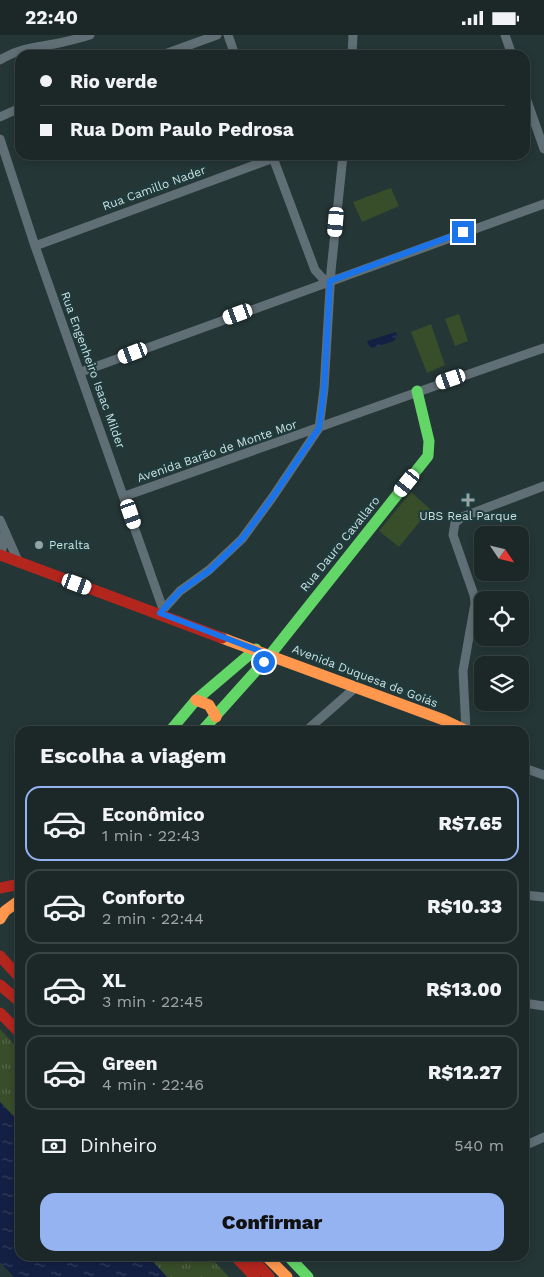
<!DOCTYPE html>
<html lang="pt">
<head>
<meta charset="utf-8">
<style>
	body { margin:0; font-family:"Work Sans",sans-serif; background:#253030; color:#f1f3f6; height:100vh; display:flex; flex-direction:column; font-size:19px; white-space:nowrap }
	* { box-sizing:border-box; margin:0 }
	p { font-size:16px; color:#a0a6a8 }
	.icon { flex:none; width:28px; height:28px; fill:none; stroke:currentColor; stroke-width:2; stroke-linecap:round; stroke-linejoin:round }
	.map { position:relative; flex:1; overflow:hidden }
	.panel { position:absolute; left:15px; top:691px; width:514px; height:535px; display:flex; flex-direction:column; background:#1c2828; border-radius:15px; box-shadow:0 2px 8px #0003,0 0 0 1px #3a4445 }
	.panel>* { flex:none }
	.banner { position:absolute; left:15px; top:15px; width:515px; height:110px; border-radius:15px; box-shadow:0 2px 8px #0003,0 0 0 1px #3a4445; display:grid; align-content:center; height:110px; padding:0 25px; background:#1c2828 }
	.needle { width:32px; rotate:125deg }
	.controls { position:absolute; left:474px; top:491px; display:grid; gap:10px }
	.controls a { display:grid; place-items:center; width:55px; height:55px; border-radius:10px; background:#1c2828; box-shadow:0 2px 8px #0003,0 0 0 1px #3a4445; font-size:25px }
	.end { position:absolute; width:22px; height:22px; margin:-11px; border:6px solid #1a73e8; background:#fff; box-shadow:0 0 0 2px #fff }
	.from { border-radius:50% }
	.car { position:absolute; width:15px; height:30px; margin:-15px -8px; border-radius:6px; box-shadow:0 0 4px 1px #0007; background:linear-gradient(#fff 24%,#345 0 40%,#fff 0 76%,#345 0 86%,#fff 0) }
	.banner b { display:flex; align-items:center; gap:18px; height:48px; font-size:19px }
	.banner b+b { border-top:1px solid #3a4445 }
	.banner i { width:12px; height:12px; background:#f1f3f6 }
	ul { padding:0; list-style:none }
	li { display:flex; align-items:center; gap:15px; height:75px; margin:0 10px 8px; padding:0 15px; border:2px solid #3a4445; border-radius:15px }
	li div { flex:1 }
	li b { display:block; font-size:19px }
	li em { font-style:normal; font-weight:800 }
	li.active { border-color:#95b2f1 }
	li>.icon { width:45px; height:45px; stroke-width:1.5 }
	h2 { padding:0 25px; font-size:22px; line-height:60px }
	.pay { display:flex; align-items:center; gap:12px; height:55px; padding:0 25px; font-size:19px }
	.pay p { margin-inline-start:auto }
	.primary-button { display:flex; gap:10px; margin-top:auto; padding:10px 25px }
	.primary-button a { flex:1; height:58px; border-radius:15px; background:#95b2f1; color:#111; font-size:20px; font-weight:800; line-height:58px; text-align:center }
	.status { display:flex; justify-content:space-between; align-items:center; height:35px; padding:0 25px; background:#1c2828; direction:ltr }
	.status svg { height:14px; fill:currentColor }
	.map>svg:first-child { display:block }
</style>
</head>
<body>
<div class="status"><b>22:40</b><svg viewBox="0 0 49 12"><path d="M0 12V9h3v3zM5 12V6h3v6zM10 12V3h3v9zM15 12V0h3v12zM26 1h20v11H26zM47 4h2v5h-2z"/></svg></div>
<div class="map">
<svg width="544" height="1242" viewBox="0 0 544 1242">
	<defs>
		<pattern id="park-tufts" width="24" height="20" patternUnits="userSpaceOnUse" patternTransform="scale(1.25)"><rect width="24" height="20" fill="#384d29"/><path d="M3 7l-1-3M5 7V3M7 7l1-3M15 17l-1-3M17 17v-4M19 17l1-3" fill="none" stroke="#546648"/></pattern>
		<pattern id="water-ripples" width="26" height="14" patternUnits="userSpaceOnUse" patternTransform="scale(1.25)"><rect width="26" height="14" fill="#142043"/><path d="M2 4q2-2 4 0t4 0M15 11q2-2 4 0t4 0" fill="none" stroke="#35405e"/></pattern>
	</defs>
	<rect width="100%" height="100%" fill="#253636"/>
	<path fill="url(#park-tufts)" d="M0,994L20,1016V1088L0,1067Z
		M148,1221H209L229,1242H167Z"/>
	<path fill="#384d29" d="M391,153L399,171L362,187L353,167Z
		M459,279L468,306L455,311L445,284Z
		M431,289L445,330L427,338L411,297Z
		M411,457L430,474L399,512L379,496Z"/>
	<path fill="url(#water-ripples)" d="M396,297L397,301L394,306L372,313L369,311L367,306Z
		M0,1067L20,1088V1221H148L167,1242H14L0,1227Z"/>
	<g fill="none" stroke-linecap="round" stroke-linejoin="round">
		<path stroke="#606f75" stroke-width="9" d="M228,0L235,20
			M505,0L512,20
			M162,20L217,0
			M352,20L353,0
			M0,25C19,13 38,12 59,8C70,6 80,3 90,0
			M525,60L544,114
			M0,82L20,73
			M0,104L35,211L163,574
			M272,120L315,235L326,247
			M35,211L282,120
			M81,337L544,169
			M125,461C265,412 404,361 544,313
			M0,485L19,528
			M1,521L5,496
			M160,578L180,556L209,535L242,504L272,463L319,393L324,354L331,236L343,120
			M466,695L463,636L475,568L474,560L453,500L455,488L462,482L544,451
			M306,696L356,652
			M524,733L544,740
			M524,860L544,862
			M524,968L544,971
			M524,1111L544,1102"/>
		<path stroke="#63d668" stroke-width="11" d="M170,696L196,665L256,614
			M202,696L270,620L428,421L429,406L417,356
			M288,1221L308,1242"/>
		<path stroke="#ff974d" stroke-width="11" d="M222,603L444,685L467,696
			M196,665L209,670L216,682
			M0,884L5,876L20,865
			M266,1221L287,1242"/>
		<path stroke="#b3261e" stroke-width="11" d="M0,520L222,603
			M0,853L20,849
			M0,921L20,943
			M0,950L20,967
			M0,978L20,998
			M235,1221L255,1242
			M250,1221L269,1242"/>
	</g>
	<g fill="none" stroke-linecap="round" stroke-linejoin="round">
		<path stroke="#1a73e8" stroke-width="6" d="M264,627L270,620L160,578L180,556L210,535L242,504L272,463L319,393L324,354L330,246L463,197"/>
	</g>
	<g fill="#94a4a4" stroke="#1e3c3d" stroke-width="2">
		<path d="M465.5 457.5h5v5h5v5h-5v5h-5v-5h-5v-5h5z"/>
		<circle cx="39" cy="510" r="5"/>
	</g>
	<g text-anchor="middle" stroke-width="4" stroke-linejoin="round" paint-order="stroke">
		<g font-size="12" fill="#cfdfe0" stroke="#1e3c3d">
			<text transform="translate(154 153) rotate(-20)" y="4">Rua Camillo Nader</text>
			<text transform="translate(93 335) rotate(70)" y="4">Rua Engenheiro Isaac Milder</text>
			<text transform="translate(217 416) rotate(-19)" y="4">Avenida Barão de Monte Mor</text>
			<text transform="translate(340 509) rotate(-51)" y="4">Rua Dauro Cavallaro</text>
			<text transform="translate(365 641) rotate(21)" y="4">Avenida Duquesa de Goiás</text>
		</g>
		<g font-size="12" fill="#cfdfe0" stroke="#1e3c3d">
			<text x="468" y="485">UBS Real Parque</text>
			<text x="49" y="514" text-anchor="start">Peralta</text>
		</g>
	</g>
</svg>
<div class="controls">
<a><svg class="needle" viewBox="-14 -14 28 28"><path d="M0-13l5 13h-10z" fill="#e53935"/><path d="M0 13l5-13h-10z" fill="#a0a6a8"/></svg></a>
<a><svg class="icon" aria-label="locate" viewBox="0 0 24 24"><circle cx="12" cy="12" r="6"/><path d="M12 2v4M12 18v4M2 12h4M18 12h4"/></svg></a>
<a><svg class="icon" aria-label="layers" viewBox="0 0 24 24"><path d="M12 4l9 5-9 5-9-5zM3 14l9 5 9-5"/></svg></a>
</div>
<i class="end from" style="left:264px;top:627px"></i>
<i class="end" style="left:463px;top:197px"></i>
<i class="car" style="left:336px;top:187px;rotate:185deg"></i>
<i class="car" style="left:238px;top:279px;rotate:250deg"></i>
<i class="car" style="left:133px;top:318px;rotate:249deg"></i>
<i class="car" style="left:451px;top:344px;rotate:251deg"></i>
<i class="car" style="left:407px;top:448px;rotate:219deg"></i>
<i class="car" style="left:131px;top:479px;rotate:161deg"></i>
<i class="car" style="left:77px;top:549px;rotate:110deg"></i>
<div class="banner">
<b><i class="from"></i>Rio verde</b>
<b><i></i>Rua Dom Paulo Pedrosa</b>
</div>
<section class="panel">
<h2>Escolha a viagem</h2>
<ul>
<li class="active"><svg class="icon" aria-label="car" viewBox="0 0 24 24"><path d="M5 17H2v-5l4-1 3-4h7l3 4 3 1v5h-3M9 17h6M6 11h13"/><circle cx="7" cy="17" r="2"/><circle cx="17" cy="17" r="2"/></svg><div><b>Econômico</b><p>1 min · 22:43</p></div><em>R$7.65</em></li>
<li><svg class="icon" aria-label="car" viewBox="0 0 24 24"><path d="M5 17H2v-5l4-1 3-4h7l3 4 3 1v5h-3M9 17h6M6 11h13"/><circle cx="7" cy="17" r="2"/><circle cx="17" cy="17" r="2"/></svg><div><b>Conforto</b><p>2 min · 22:44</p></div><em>R$10.33</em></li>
<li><svg class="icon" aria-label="car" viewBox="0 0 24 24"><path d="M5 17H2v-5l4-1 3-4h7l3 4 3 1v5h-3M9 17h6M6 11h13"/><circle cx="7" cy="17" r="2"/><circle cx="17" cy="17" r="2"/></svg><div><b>XL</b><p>3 min · 22:45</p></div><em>R$13.00</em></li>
<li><svg class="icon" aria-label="car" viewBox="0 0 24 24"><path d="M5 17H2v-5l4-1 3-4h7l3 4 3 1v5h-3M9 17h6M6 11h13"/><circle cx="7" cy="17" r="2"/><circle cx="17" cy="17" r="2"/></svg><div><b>Green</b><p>4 min · 22:46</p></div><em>R$12.27</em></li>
</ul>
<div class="pay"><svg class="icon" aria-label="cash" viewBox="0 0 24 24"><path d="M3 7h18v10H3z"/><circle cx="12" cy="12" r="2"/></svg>Dinheiro<p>540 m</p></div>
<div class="primary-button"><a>Confirmar</a></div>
</section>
</div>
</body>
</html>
